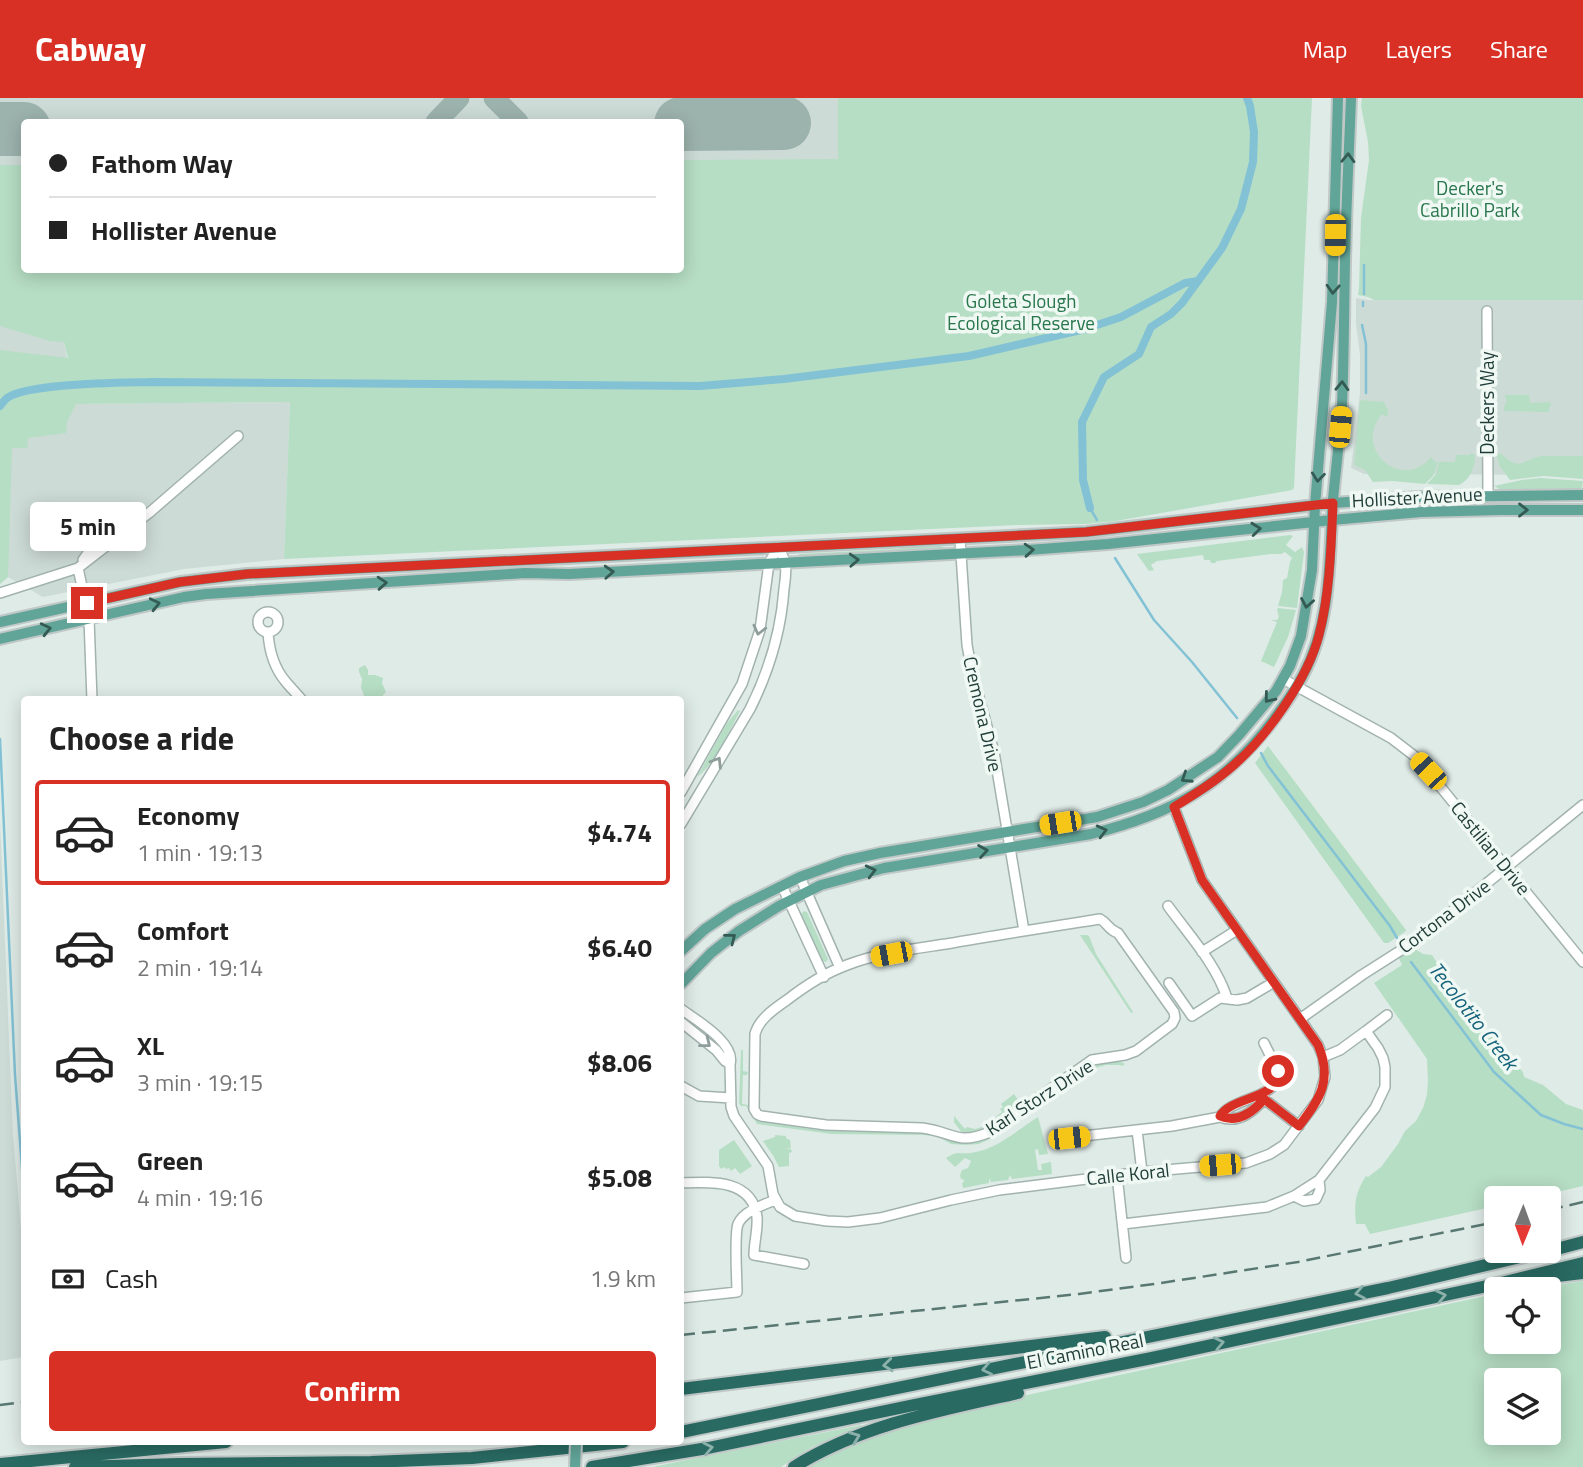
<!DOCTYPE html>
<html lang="en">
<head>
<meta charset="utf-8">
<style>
	body { margin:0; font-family:"Titillium Web",sans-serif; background:#f6f6f6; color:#222; height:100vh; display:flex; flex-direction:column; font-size:26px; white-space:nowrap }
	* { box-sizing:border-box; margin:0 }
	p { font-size:23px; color:#767676 }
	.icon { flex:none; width:38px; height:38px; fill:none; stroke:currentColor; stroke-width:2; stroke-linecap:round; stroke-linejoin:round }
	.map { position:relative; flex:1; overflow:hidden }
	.details { position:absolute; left:21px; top:598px; width:663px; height:749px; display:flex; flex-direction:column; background:#fff; border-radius:7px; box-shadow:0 4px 18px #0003 }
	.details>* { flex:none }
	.banner { position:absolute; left:21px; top:21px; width:663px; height:154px; border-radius:7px; box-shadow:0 4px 18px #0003; display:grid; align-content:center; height:154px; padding:0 28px; background:#fff }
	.needle { width:46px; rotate:181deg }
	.tools { position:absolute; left:1484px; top:1088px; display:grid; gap:14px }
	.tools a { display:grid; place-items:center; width:77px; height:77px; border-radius:7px; background:#fff; box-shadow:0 4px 18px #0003; font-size:35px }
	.end { position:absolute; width:32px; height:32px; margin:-16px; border:9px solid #d93025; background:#fff; box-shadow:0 0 0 4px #fff }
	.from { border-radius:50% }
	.bubble { position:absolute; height:49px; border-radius:7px; background:#fff; box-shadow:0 4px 18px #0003; font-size:23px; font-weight:700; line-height:49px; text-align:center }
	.car { position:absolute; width:21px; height:42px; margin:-21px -10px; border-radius:9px; box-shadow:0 0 5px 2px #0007; background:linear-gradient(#f5c518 24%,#345 0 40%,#f5c518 0 76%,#345 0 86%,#f5c518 0) }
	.banner b { display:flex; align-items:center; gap:24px; height:66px; font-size:26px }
	.banner b+b { border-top:2px solid #e0e0e0 }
	.banner i { width:18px; height:18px; background:#222 }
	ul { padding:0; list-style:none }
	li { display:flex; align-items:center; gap:21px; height:105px; margin:0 14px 10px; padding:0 14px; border:4px solid transparent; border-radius:7px }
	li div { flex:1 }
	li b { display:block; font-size:26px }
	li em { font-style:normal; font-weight:700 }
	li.current { border-color:#d93025 }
	li>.icon { width:63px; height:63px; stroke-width:1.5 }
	h2 { padding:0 28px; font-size:32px; line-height:84px }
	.pay { display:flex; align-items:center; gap:18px; height:77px; padding:0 28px; font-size:26px }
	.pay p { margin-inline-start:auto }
	.cta { display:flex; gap:14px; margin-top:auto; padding:14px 28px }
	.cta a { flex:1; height:80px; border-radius:7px; background:#d93025; color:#fff; font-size:28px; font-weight:700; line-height:80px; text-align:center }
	header { display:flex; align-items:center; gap:42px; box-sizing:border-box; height:98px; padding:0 35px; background:#d93025; color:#fff }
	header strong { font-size:33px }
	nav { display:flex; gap:38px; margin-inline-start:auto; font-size:24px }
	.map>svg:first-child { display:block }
</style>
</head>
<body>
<header>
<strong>Cabway</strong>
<nav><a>Map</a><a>Layers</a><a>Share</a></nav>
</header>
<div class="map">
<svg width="1583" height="1369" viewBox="0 0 1583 1369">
	<rect width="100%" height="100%" fill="#dfebe7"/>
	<path fill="#cddbd6" d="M0,0H845L846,92L681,94V24H24V172H50L76,306L290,304L284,461L184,471L43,499L8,479L0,486Z
		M1356,200L1368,202H1583V377L1364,376L1351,370L1360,295V257L1356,226Z
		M0,723L13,1036L24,1167V1259L0,1263Z"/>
	<path fill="#b6dec4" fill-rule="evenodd" d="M838,0H1312L1294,390L1292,392L1116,423L1086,426L1018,427L284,461L290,304L76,306L67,324L66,335L28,340L27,350H12L8,479L0,486V252L68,260L64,244L50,243L0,228V67H24V172H681V62L838,61Z
		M1362,0H1583V202H1374L1368,199L1358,197L1359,190L1361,120L1369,62L1368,44L1361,8Z
		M1505,297H1529L1530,305L1550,304L1551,308L1549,309V314L1504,313L1505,305H1507Z
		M1360,302L1384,304L1388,313V317L1386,319L1382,316C1352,352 1403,394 1431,359L1435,364H1438L1433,378L1425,386L1392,383L1373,384L1365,372L1354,367Z
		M1471,355L1475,357C1475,369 1471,381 1459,387L1427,386L1436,376L1439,364H1455L1456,357H1470Z
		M1501,355C1520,376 1524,360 1542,358C1556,358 1570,358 1583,358V381L1544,378L1510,382L1499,367L1497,357Z
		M1540,380L1583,383L1582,392H1501L1494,388L1522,382Z
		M1290,437L1293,438L1286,447L1295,454L1302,449L1304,454L1297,510L1278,508L1282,494L1283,482L1287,480L1290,464L1292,460L1285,454L1281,456H1271L1217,463L1215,465H1211L1210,462H1204L1203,457L1157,463L1151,467L1154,472L1149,473L1137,456Z
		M934,446L946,450L799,458V456L898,451L917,447Z
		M1278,510L1296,512L1288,539L1274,569L1261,563L1277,524L1271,522H1277L1279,519L1277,512Z
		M365,567L368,572V577H375L383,580L382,585L386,594L383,597L382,602H362L364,597L361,590L362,581L359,574V570Z
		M738,612L740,613C729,633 715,666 697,679L727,625Z
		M1268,648L1406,832V833L1388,845H1384L1255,665Z
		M804,813L807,814L828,861L826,864L822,863L801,816Z
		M1080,837H1087L1089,838L1096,856L1133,914L1131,915Z
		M1412,849L1423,856L1432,857C1458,899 1489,938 1523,974L1524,979L1543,987L1566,1006L1583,1012V1088L1527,1101H1496V1108L1370,1136L1365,1126H1356C1354,1106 1355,1095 1366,1078L1368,1079L1381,1069L1398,1046L1405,1033L1416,1023L1423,1010L1427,997L1428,982L1427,961L1374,885L1402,867L1398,858Z
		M741,952H743V973L748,974L747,977H743L742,1006L748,1007L753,1017L761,1022C781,1026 800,1030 820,1032C853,1035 886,1032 919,1035C952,1037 958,1055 993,1038L1092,969C1101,966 1117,960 1125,966L1122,968L1120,967H1106L1092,971L992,1040L979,1046L965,1047L951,1046L939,1039L924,1037L832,1036L757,1026L746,1008H741L739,1005Z
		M1014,996L1021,1006L983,1033L963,1036L954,1024V1018L965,1031L967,1029L975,1031L982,1029L984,1031L992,1025L990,1023L1002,1014L1000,1011L1003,1009L1001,1006Z
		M1038,1019L1048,1056L1039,1057L1038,1051L1035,1052L1038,1072H1042L1041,1066L1051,1064L1052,1076L1012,1081L1010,1077L1008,1082L991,1084L989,1080V1085L963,1090L962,1085L964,1084L963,1081H961L960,1077L962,1072L968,1070L971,1063L965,1060L955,1069L946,1060C947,1059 955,1055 957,1055C990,1058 1011,1036 1038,1019Z
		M775,1037L786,1038V1040L790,1042L791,1050L785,1051H791L792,1054L789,1055V1068L779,1069L774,1059L763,1043L775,1039Z
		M734,1042L752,1068L740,1076L735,1070L731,1073L729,1070L726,1071L724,1069L721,1071L719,1068V1052Z
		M1583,1183V1369H803L842,1348L902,1327L1018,1299L1490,1197L1496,1196V1244H1549V1192H1523ZM1496,1283H1549V1335H1496Z
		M861,1327L862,1328L861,1330L812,1349L781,1369H652Z"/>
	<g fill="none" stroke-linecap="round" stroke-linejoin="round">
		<path stroke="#83c2d5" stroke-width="2.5" d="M1364,196V167
			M1363,204V208
			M1362,227L1366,246V295
			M1090,410L1097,422
			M1115,460L1154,522L1192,564L1237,620
			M0,641L15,977L24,1097
			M1261,655L1268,668L1390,828L1397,840
			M1411,864L1494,974L1541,1017L1564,1026L1583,1031"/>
		<path stroke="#83c2d5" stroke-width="8" d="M0,308C2,305 5,302 7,300C29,285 122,285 152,284L700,288L784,281L969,258L1085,231L1121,219L1185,185L1198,183
			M1090,410L1083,382L1082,324L1104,279L1139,256L1151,229L1171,216L1182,205L1222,150L1241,111L1253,64L1254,34L1250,8L1247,0"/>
		<path stroke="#9cb2ac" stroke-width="21" d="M494,0L518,24
			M436,24L459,0
			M772,25L773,0
			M685,26L712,0"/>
		<path stroke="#9cb2ac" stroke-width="54" d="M681,26L784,25
			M0,31H24"/>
		<defs>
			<path id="minor" d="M1487,213L1488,397
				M960,441L967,547L972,574L994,654L1024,833
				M83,462L109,426
				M78,470L89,521L92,602
				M0,495L78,470L149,415L238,338
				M258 524a10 10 0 1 1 20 0a10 10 0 1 1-20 0Z
				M268,534C269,552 274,570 286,584C291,590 297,596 302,602
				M1283,581L1391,640L1417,660L1583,864
				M681,694L742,586L760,532L769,465L778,449
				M681,726L750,611C769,573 781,534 784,491C785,483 787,472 785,464C784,459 780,454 778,449
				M800,779L840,870
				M782,788L824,879
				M1168,808C1189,837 1216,866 1227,900
				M1100,821C1108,825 1108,832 1118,835L1174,914L1175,920L1172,926L1136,953L1125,957L1092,962L990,1034C956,1048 954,1034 922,1030L826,1027L761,1018L757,1016L754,1011L755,936C759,921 774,911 787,902C805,888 825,875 847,867C878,855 913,851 946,846C997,837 1049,829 1100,821Z
				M1202,854L1237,832
				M1169,885L1192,918L1220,900L1237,902L1247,900L1274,884
				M681,911C696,922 736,945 730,966L731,1009L734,1018L768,1068L773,1096L780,1109L795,1118L827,1123L848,1124L880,1120L951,1102L999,1092L1142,1074L1246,1065L1270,1056L1284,1047L1318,1002L1325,979L1323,959L1318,947L1300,921L1202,782L1174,709
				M1300,921L1362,877L1417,842L1583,707
				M681,924L716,952L725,963L730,966
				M1366,933L1387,917
				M681,988L699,998L731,1000
				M1264,996V1001C1253,1014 1238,1026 1220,1019C1232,998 1280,1002 1278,973L1264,945
				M1264,1001L1299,1028
				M1137,1032L1142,1074
				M1057,1041L1172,1028L1220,1019
				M1117,1077L1126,1160
				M681,1085C709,1084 752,1080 757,1119C758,1132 754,1144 754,1157L804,1166
				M1294,1098L1304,1103L1316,1101L1320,1092L1319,1082
				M1123,1126L1267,1109L1294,1098L1319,1082L1375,1010L1385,989V969L1383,960L1378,950L1366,933L1340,952L1323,959
				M681,1200L737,1194C737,1181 734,1136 738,1126C744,1113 763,1107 775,1102"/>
			<path id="major" d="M0,524L180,484L247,476L1086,434L1333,405L1419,399L1583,397
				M0,541L184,499L206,496L525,475L569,476L1028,452L1108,446L1332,422L1421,414L1500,412H1583
				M681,853L705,831L735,811L800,779L844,763L880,755L1097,719L1143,704L1168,692L1218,659L1239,637L1276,593L1290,568L1301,538L1312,472L1315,407L1332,204L1338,0
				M681,886L711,855L739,833L779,808L821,787L884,770L1091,736C1171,716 1224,688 1274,621C1284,607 1295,593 1303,577C1332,523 1329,460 1333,401C1336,370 1340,338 1342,307C1344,259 1344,211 1345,164C1346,109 1349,55 1351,0"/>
			<path id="highway" d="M1549,1153L1583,1144
				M1557,1178L1583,1175
				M681,1291L1105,1239
				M681,1334L1388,1190L1546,1153
				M0,1366L226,1344
				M75,1369L179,1366L371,1364L472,1360L623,1344
				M592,1369L708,1350L914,1307L1152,1260L1501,1185L1583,1165
				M794,1369C861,1327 942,1312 1018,1295"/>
		</defs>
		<use href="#minor" stroke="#a2b3af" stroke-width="12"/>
		<use href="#major" stroke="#c0c8c7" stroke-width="14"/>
		<use href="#highway" stroke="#c0c8c7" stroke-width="16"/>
		<use href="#minor" stroke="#fff" stroke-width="9"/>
		<use href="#major" stroke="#61a498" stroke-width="10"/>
		<use href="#highway" stroke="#296a62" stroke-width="12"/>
		<path stroke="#597872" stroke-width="2.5" stroke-dasharray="14 7" stroke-linecap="butt" d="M1549,1112L1583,1104
			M681,1237L1079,1196L1161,1185L1298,1164L1496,1124
			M0,1307L24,1304"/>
		<defs>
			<path id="major-bridge" d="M575,1369L576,1344"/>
		</defs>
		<use href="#major-bridge" stroke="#c0c8c7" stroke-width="14" stroke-linecap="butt"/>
		<use href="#major-bridge" stroke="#61a498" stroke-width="10"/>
	</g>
	<defs><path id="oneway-chevron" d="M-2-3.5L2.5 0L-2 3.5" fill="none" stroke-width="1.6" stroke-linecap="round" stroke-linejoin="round" transform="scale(1.75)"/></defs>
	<g stroke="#335b54">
		<use href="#oneway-chevron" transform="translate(1348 60) rotate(-88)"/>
		<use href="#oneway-chevron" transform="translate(1333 191) rotate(93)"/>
		<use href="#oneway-chevron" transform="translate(1342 288) rotate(-88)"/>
		<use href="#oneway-chevron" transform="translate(1318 379) rotate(96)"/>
		<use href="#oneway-chevron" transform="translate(1523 412)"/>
		<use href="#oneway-chevron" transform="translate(1256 431) rotate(-6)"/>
		<use href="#oneway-chevron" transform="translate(1029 452) rotate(-4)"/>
		<use href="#oneway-chevron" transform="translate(854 462) rotate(-3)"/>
		<use href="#oneway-chevron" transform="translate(609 474) rotate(-3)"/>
		<use href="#oneway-chevron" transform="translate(382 485) rotate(-4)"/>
		<use href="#oneway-chevron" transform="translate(1307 505) rotate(100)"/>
		<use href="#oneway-chevron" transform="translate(155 506) rotate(-13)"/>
		<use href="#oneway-chevron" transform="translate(46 531) rotate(-13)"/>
		<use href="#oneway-chevron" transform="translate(1269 600) rotate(129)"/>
		<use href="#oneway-chevron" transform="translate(1186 680) rotate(147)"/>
		<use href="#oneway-chevron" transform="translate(1102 733) rotate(-14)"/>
		<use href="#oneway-chevron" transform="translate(983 753) rotate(-9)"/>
		<use href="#oneway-chevron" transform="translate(871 773) rotate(-14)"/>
		<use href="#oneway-chevron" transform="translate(731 840) rotate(-38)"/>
	</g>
	<g stroke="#8f9e9b">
		<use href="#oneway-chevron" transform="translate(759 532) rotate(104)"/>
		<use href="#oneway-chevron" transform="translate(717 664) rotate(-58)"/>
		<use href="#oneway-chevron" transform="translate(706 945) rotate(38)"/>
	</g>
	<g stroke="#8cb1ab">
		<use href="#oneway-chevron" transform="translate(1360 1195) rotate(169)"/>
		<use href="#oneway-chevron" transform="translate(1441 1198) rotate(-12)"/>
		<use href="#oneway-chevron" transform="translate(1219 1245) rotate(-12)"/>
		<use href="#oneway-chevron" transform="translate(888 1267) rotate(174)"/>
		<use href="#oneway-chevron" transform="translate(987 1271) rotate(168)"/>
		<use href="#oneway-chevron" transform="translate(855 1339) rotate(-21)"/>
		<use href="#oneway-chevron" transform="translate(708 1350) rotate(-11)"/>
	</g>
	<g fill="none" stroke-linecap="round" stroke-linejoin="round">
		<path stroke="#d93025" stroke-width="9" d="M87,505L180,484L247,476L1086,434L1333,405C1331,449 1330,494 1319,537C1308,580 1268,637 1235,666C1216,683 1195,696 1174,709L1202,782L1318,947C1333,982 1320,1001 1299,1028L1264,1001C1253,1014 1238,1026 1220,1018C1232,998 1281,1001 1278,973"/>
	</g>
	<g text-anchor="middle" stroke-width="7" stroke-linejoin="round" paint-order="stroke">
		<g font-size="19" fill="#27764c" stroke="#f0f8f4">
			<text x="1470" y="97">Decker's<tspan x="1470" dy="22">Cabrillo Park</tspan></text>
			<text x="1021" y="210">Goleta Slough<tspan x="1021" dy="22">Ecological Reserve</tspan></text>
		</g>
		<g font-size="19" fill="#1f3c37" stroke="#f0f8f4">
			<text transform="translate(1487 305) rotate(-90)" y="7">Deckers Way</text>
			<text transform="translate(1417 399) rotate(-3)" y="7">Hollister Avenue</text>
			<text transform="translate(983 616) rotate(77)" y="7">Cremona Drive</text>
			<text transform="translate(1491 750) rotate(51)" y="7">Castilian Drive</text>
			<text transform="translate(1444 818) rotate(-37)" y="7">Cortona Drive</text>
			<text transform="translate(1039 999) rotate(-33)" y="7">Karl Storz Drive</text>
			<text transform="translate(1128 1076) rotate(-6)" y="7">Calle Koral</text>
			<text transform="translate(1085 1253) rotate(-11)" y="7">El Camino Real</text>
		</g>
		<g font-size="21" font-style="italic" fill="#16637c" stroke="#f0f8f4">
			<text transform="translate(1473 918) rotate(52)" y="7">Tecolotito Creek</text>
		</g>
	</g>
</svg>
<div class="tools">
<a><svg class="needle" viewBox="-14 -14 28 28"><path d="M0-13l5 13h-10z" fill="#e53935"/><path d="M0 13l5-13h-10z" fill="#767676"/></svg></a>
<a><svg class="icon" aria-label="locate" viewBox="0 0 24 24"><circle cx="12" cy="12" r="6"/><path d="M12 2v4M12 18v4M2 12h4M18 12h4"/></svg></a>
<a><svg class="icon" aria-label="layers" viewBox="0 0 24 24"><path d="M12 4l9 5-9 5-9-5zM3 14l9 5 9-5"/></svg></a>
</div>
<i class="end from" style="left:1278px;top:973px"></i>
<i class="end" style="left:87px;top:505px"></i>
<div class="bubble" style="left:30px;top:404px;width:116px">5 min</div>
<i class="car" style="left:1335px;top:137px;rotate:181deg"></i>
<i class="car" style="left:1340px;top:329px;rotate:5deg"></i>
<i class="car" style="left:1428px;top:673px;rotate:317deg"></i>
<i class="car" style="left:1060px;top:725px;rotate:261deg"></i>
<i class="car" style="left:891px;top:856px;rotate:259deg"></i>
<i class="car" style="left:1069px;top:1040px;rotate:84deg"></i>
<i class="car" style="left:1220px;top:1067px;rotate:265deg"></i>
<div class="banner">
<b><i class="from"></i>Fathom Way</b>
<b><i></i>Hollister Avenue</b>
</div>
<section class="details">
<h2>Choose a ride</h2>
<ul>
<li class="current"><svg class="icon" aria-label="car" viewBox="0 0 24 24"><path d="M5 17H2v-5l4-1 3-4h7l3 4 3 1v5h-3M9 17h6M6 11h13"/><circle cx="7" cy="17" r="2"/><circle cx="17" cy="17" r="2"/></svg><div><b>Economy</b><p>1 min · 19:13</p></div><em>$4.74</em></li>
<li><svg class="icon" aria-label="car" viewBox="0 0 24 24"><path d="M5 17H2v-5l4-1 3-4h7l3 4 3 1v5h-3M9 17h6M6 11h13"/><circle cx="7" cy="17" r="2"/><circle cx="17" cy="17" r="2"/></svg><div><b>Comfort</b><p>2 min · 19:14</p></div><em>$6.40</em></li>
<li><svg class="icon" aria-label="car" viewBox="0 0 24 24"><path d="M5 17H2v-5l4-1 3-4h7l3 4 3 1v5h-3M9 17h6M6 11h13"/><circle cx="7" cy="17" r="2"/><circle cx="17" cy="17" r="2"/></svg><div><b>XL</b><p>3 min · 19:15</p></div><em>$8.06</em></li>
<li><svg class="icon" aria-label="car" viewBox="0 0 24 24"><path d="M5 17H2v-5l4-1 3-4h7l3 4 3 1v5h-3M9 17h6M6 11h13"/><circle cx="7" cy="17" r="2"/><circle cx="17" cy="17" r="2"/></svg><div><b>Green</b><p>4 min · 19:16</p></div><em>$5.08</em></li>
</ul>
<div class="pay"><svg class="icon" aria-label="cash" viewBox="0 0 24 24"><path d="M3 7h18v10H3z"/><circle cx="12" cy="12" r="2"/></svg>Cash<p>1.9 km</p></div>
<div class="cta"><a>Confirm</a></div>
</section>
</div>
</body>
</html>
